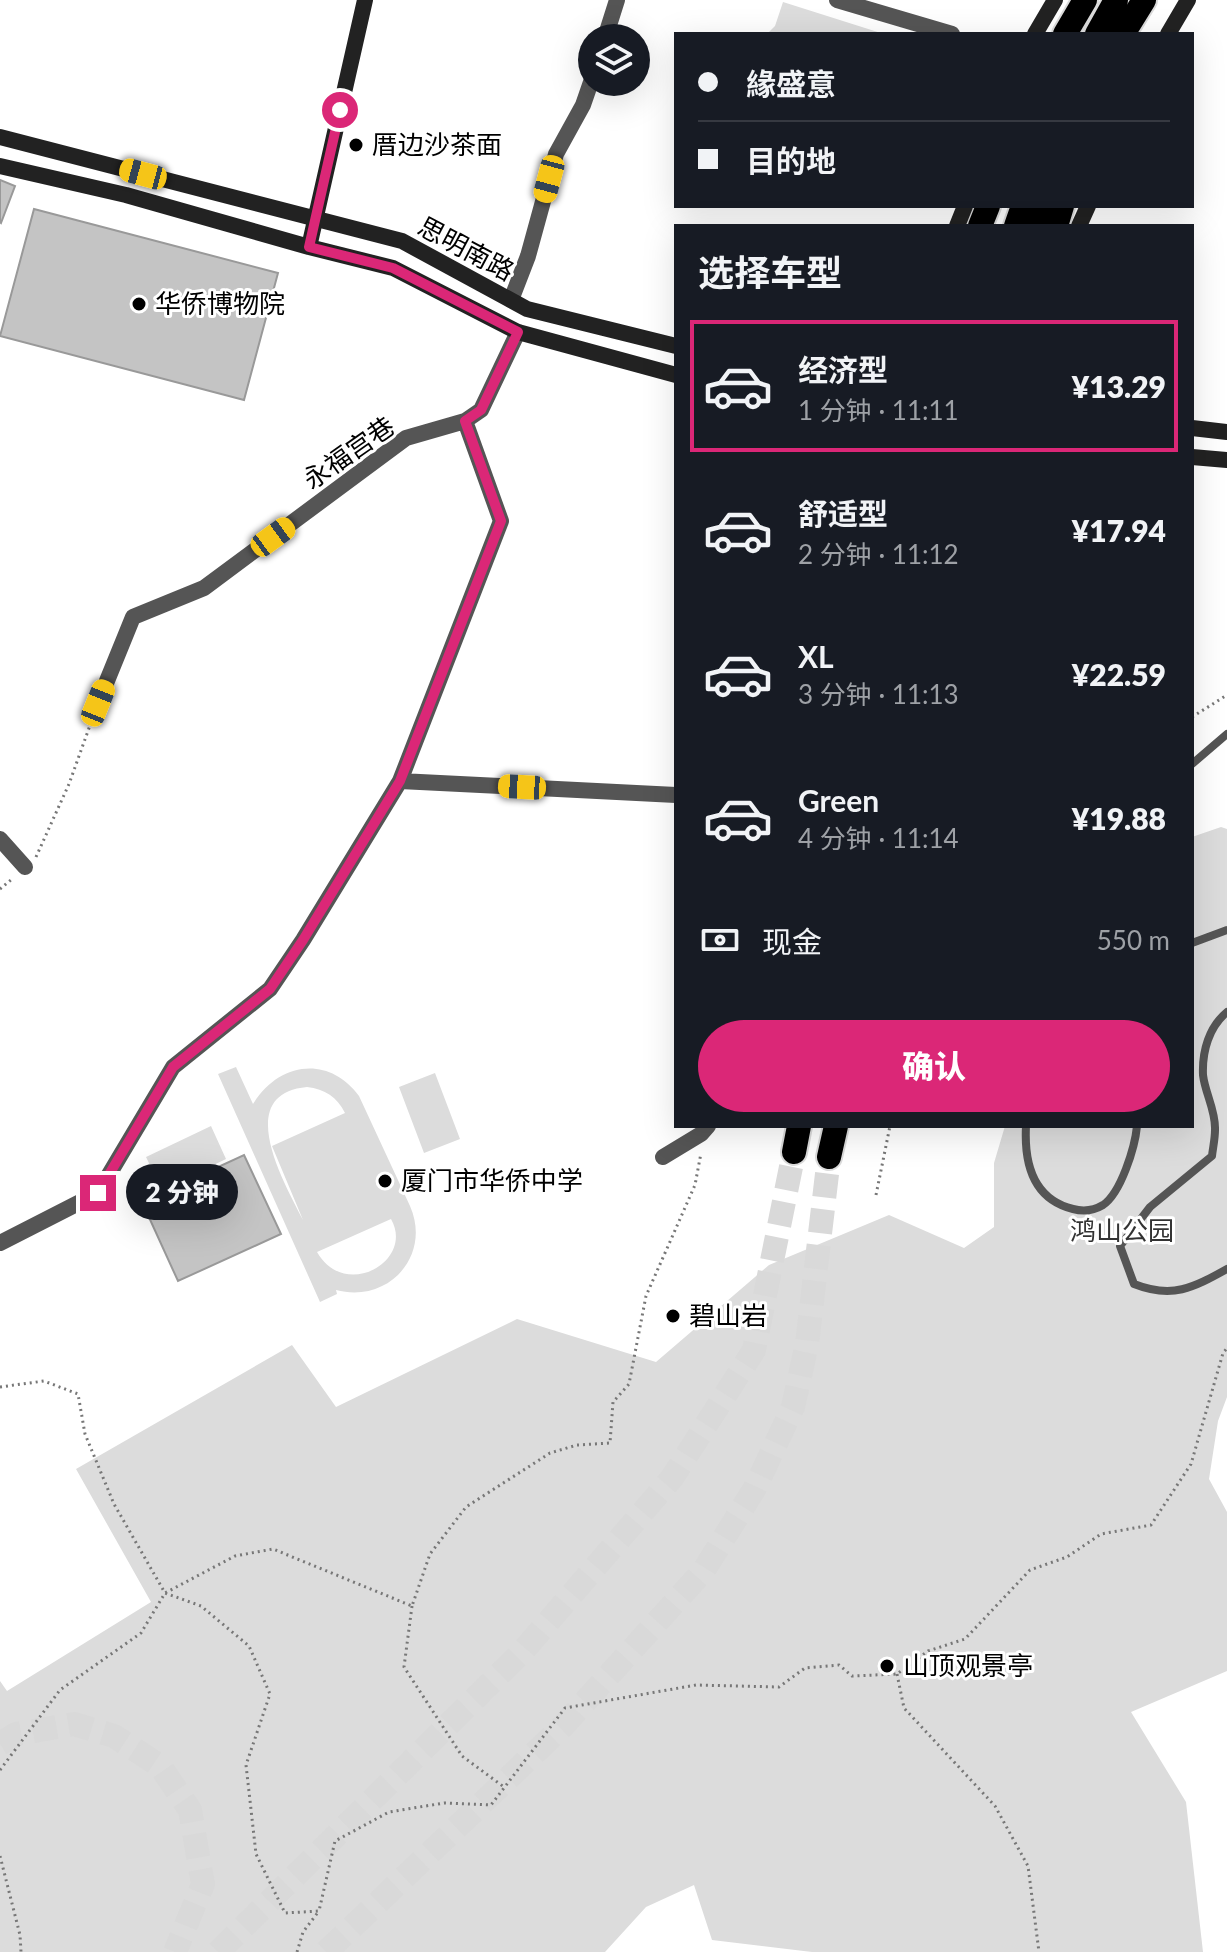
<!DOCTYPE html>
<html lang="zh">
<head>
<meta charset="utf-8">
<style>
	body { margin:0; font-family:Lato,"Noto Sans SC",sans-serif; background:#20242c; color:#f1f3f6; height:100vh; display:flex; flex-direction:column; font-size:30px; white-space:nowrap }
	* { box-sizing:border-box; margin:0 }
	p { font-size:26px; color:#9ea1a6 }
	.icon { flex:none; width:44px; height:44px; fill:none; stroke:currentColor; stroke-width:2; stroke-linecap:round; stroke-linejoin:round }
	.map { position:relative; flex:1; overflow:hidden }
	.details { position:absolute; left:674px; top:224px; width:520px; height:904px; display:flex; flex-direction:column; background:#171b24; border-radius:0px; box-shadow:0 8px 32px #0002 }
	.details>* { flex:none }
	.guide { position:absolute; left:674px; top:32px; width:520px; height:176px; border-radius:0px; box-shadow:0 8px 32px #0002; display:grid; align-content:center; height:176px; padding:0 24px; background:#171b24 }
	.controls { position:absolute; left:578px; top:24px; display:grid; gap:16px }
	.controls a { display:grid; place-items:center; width:72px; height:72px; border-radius:50%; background:#171b24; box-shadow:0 8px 32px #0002; font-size:40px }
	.end { position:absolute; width:36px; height:36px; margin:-18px; border:10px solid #db2777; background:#fff; box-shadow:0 0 0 4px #fff }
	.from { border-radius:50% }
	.bubble { position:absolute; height:56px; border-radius:28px; background:#171b24; box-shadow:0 8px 32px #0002; font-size:26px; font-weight:800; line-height:56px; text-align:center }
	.car { position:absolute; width:24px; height:48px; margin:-24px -12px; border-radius:10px; box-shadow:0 0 6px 2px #0007; background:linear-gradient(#f5c518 24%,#345 0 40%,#f5c518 0 76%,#345 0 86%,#f5c518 0) }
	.guide b { display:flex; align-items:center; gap:28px; height:76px; font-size:30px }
	.guide b+b { border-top:2px solid #363941 }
	.guide i { width:20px; height:20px; background:#f1f3f6 }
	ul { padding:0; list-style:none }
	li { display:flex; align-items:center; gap:24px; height:132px; margin:0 16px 12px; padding:0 8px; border:4px solid transparent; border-radius:0px }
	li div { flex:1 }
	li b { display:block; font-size:30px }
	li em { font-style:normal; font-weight:800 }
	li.selected { border-color:#db2777 }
	li>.icon { width:72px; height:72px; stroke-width:1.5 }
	h2 { padding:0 24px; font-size:36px; line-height:96px }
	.pay { display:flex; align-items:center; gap:20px; height:88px; padding:0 24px; font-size:30px }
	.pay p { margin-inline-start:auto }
	.action { display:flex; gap:16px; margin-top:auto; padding:16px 24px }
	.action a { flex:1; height:92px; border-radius:48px; background:#db2777; color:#fff; font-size:32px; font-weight:800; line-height:92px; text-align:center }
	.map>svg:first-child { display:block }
</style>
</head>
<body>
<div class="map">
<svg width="1227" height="1952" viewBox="0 0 1227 1952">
	<rect width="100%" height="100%" fill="#fff"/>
	<path fill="#dcdcdc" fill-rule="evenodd" d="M783,2L884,34H767L775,26Z
		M1221,827L1227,829V1397L1218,1421L1209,1479L1227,1512V1671L1131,1712L1186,1802L1203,1952H812L712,1940L694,1885L646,1907L605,1952H0V1681L7,1691L151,1602L76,1469L292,1345L336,1407L517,1319L656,1362L769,1265L889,1215L964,1248L994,1227V1163L1005,1126H1192V837Z
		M236,1067L253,1104C278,1063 328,1054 359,1096L410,1206C432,1256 388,1304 336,1290L337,1294L320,1302L218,1074ZM307,1087C325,1089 337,1097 345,1113L272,1146L303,1220C285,1184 232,1094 307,1087ZM391,1219C415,1261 345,1301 317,1252Z
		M435,1073L460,1139L424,1153L399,1087Z
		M211,1126L226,1159L162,1190L146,1157Z"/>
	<path fill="#c4c4c4" stroke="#999" stroke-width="2" d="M0,180L15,186L1,223L0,222Z
		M34,209L278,273L244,400L0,336Z
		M244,1155L281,1234L178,1281L142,1202Z"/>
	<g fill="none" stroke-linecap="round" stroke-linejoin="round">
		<path stroke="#d9d9d9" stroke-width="24" stroke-dasharray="24 12" stroke-linecap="butt" d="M0,1744L16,1734L74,1724L114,1736L160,1766L190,1810L203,1884L175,1952
			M218,1952L523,1651L672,1478L754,1350L794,1152
			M326,1952L563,1726L704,1570L755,1488L793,1407L807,1344L829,1157"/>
		<defs>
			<path id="highway" d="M1065,34L1085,0
				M1097,34L1116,0
				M1123,34L1144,0
				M980,226L988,206
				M1016,226L1023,206
				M1038,226L1045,206
				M1056,226L1062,206
				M794,1152L799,1126
				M829,1157L836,1126"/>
		</defs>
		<use href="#highway" stroke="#dbdbdb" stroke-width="28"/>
		<path stroke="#777" stroke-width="3" stroke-dasharray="2 4" stroke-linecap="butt" d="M1192,717L1227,695
			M36,857L69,784L93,717
			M0,889L12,879
			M876,1195L890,1126
			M0,1387L44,1381L78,1394L85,1434L114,1504L165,1593L201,1606L249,1646L270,1694L246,1765L256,1854L285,1913L319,1911L335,1841L389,1812L444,1803L491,1805L565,1708L696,1685L779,1687L805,1668L839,1665L852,1676L897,1674L928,1651L965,1639L1030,1570L1067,1557L1101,1534L1151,1525L1191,1464L1223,1353L1227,1348
			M412,1606L404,1667L462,1756L504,1787
			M897,1674L904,1708L995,1806L1028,1866L1039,1952
			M0,1770L60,1690L141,1633L165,1593L235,1556L273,1549L412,1606L430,1554L466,1507L550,1453L577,1445L610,1443L613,1402L629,1384L646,1296L695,1185L701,1153
			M0,1856L20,1935L21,1952
			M297,1952L303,1932L319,1911"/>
		<path stroke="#555" stroke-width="8" d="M1192,764L1227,734
			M1192,943L1227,930
			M1227,1012C1209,1027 1202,1051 1203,1075C1205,1093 1216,1111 1215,1130C1215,1139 1213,1147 1212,1156L1150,1207L1120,1246L1134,1284C1172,1299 1193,1288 1227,1269
			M1026,1126C1024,1164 1033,1199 1073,1209C1084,1212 1093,1211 1103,1205C1121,1193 1135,1147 1137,1126"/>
		<path stroke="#555" stroke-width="16" d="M837,0L952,34
			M605,38L617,0
			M511,300L528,256L556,154L583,105L592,79
			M98,703L133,617L204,588L406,438L465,421L481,410L518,332
			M400,781L676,795
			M0,839L25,867
			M663,1157L701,1134L708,1126
			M0,1243L98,1193L173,1067L270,989L303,940L400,781L501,521L465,421"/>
		<path stroke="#222" stroke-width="16" d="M1035,34L1055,0
			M1168,34L1188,0
			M0,137L402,241L527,309L676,346
			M0,166L126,195L309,247L393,268L518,332L676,375
			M957,226L965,206
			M1079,226L1088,206
			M309,247L365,0
			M1192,428L1227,432
			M1192,457L1227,460"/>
		<use href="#highway" stroke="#000" stroke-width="24"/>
	</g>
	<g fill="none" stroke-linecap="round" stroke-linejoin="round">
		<path stroke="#db2777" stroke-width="10" d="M98,1193L173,1067L270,989L303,940L400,781L501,521L465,421L481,410L518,332L393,268L309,247L340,110"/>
	</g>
	<g fill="#000" stroke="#fff" stroke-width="3">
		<circle cx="356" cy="145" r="8"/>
		<circle cx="139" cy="304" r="8"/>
		<circle cx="385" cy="1181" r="8"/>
		<circle cx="673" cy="1316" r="8"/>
		<circle cx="887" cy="1666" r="8"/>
	</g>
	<g text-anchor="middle" stroke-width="6" stroke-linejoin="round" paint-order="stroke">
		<g font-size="26" fill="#000" stroke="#fff" text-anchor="start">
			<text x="372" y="154">厝边沙茶面</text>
			<text x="155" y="313">华侨博物院</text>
			<text x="401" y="1190">厦门市华侨中学</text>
			<text x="689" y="1325">碧山岩</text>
			<text x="903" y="1675">山顶观景亭</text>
		</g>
		<g font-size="26" fill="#000" stroke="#fff">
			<text transform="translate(466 249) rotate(28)" y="9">思明南路</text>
			<text transform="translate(349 453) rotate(-35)" y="9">永福宫巷</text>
		</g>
		<g font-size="26" fill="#333" stroke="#fff">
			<text x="1122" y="1240">鸿山公园</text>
		</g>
	</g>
</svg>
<div class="controls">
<a><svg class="icon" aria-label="layers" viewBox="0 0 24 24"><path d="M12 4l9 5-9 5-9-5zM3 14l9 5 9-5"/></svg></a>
</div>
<i class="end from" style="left:340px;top:110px"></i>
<i class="end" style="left:98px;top:1193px"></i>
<div class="bubble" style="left:126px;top:1164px;width:112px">2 分钟</div>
<i class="car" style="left:143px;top:174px;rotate:285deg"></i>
<i class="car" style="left:549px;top:179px;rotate:195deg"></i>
<i class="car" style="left:273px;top:537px;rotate:54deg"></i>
<i class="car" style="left:98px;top:703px;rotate:22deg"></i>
<i class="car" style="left:522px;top:787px;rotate:273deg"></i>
<div class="guide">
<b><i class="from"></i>緣盛意</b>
<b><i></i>目的地</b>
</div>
<section class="details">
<h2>选择车型</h2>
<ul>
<li class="selected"><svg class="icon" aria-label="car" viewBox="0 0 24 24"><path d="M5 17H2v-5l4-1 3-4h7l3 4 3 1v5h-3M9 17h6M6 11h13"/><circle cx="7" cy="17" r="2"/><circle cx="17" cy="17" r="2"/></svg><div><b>经济型</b><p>1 分钟 · 11:11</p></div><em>¥13.29</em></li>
<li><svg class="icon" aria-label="car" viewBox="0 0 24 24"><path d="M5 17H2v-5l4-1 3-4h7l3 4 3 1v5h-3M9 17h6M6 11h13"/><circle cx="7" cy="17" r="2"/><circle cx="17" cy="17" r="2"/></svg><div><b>舒适型</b><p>2 分钟 · 11:12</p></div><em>¥17.94</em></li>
<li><svg class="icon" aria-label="car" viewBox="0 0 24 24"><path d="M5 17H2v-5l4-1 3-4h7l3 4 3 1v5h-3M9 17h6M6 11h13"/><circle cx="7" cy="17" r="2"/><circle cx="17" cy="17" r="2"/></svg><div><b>XL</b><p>3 分钟 · 11:13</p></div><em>¥22.59</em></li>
<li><svg class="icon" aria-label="car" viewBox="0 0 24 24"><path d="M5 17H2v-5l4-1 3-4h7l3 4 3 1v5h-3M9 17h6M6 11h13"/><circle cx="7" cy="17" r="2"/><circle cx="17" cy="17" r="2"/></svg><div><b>Green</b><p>4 分钟 · 11:14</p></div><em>¥19.88</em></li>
</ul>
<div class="pay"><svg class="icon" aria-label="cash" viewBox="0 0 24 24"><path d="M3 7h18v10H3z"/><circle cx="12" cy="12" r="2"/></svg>现金<p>550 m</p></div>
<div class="action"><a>确认</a></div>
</section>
</div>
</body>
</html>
